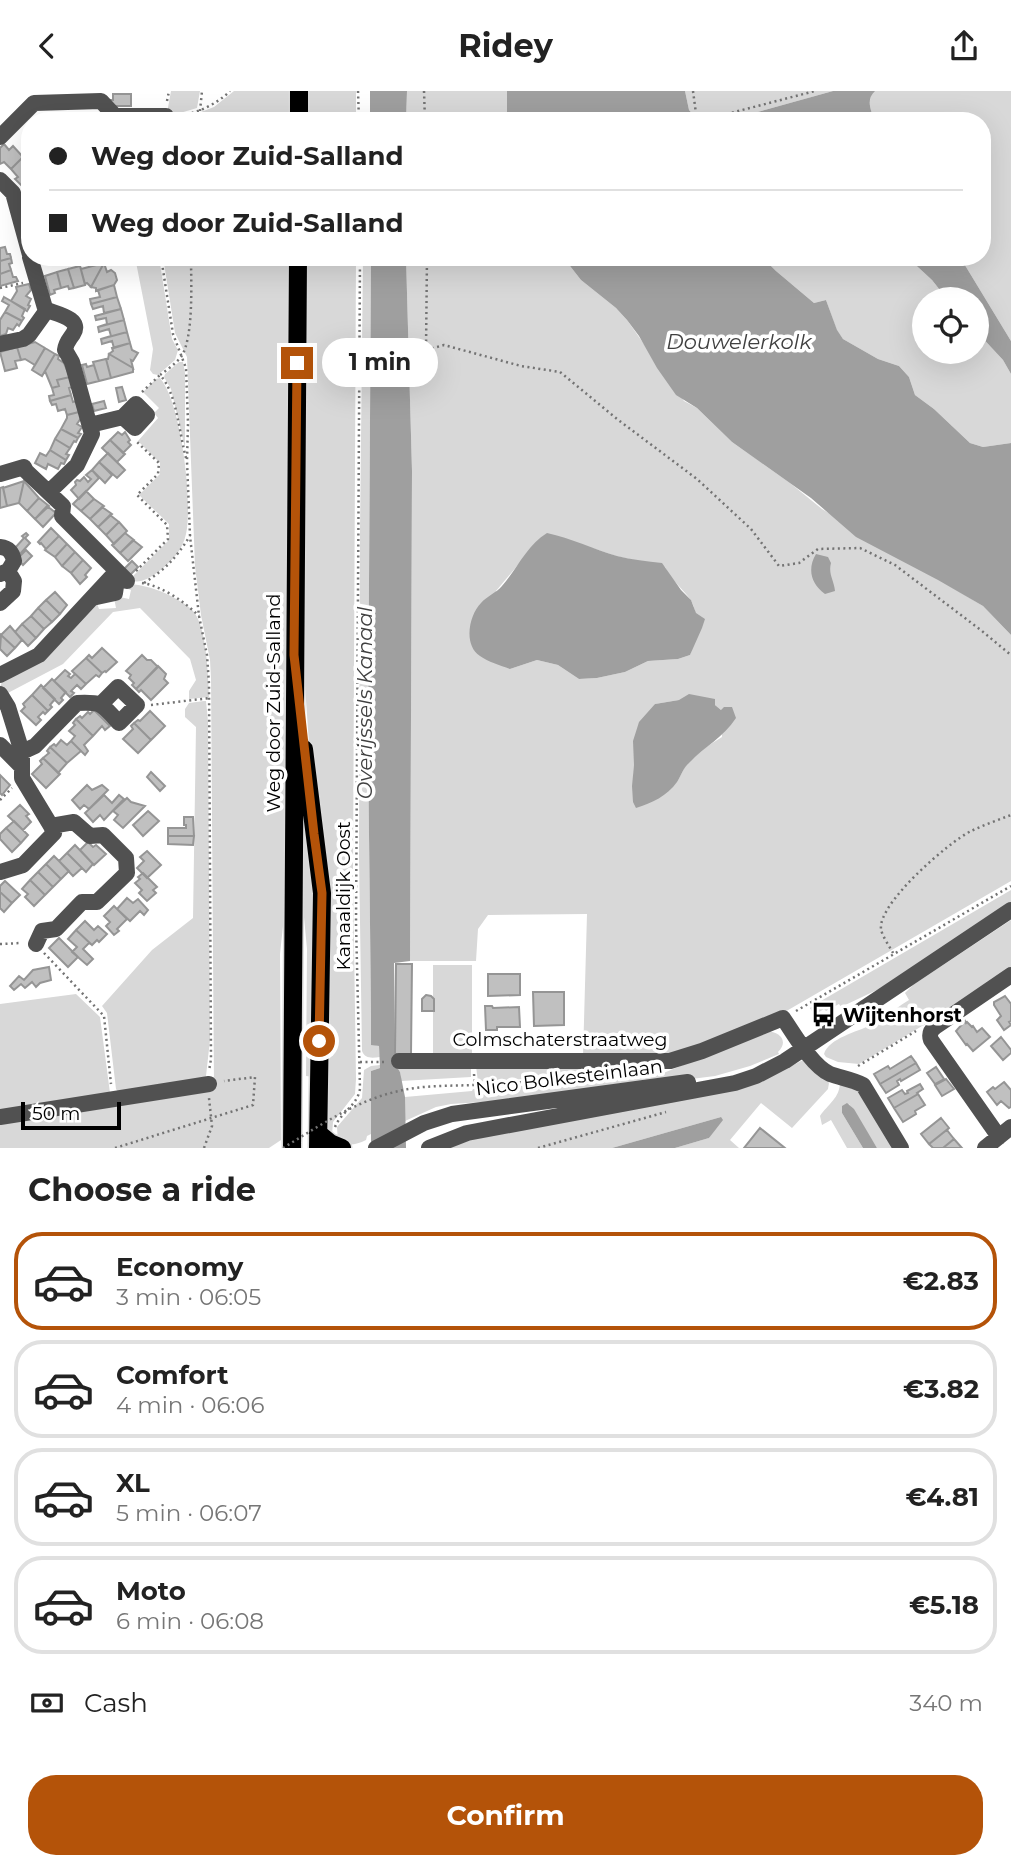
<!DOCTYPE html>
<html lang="en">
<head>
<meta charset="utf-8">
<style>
	body { margin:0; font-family:Montserrat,sans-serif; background:#f2f2f2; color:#222; height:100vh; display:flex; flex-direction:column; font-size:26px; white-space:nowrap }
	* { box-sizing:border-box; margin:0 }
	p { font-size:23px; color:#767676 }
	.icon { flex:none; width:38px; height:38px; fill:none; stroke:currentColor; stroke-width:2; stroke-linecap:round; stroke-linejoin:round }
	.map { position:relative; height:1057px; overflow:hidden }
	.panel { display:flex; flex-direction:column; background:#fff; flex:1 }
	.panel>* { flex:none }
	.hud { position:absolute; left:21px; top:21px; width:970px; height:154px; border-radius:28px; box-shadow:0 7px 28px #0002; display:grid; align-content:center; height:154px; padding:0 28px; background:#fff }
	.controls { position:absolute; left:912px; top:196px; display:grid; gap:14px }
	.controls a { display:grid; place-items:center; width:77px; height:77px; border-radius:50%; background:#fff; box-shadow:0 7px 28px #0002; font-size:35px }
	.scale { position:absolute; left:21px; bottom:18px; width:100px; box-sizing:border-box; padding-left:7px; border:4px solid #000; border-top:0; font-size:19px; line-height:24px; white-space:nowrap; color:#000; -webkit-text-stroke:5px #fff; paint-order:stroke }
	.end { position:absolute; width:32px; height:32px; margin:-16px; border:9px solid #b45309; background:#fff; box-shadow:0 0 0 4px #fff }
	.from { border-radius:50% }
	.bubble { position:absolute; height:49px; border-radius:24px; background:#fff; box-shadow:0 7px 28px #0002; font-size:23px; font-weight:700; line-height:49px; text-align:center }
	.hud b { display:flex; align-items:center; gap:24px; height:66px; font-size:26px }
	.hud b+b { border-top:2px solid #e0e0e0 }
	.hud i { width:18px; height:18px; background:#222 }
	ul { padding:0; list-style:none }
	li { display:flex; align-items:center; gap:21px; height:98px; margin:0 14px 10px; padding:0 14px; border:4px solid #e0e0e0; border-radius:28px }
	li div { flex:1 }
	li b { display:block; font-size:26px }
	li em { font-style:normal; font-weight:700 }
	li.active { border-color:#b45309 }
	li>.icon { width:63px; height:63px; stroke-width:1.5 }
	h2 { padding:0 28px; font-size:32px; line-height:84px }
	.pay { display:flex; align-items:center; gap:18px; height:77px; padding:0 28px; font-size:26px }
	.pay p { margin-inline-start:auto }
	.cta { display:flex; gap:14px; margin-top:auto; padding:14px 28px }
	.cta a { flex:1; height:80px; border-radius:28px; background:#b45309; color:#fff; font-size:28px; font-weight:700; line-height:80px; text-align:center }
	header { display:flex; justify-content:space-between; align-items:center; height:91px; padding:0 28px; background:#fff; font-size:32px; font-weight:700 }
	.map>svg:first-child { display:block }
</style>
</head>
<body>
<header><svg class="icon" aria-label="back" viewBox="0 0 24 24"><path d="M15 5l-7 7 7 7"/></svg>Ridey<svg class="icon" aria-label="share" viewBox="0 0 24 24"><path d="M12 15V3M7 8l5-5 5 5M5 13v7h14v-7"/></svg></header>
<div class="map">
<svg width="1011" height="1057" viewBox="0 0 1011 1057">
	<rect width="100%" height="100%" fill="#fff"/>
	<path fill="#d8d8d8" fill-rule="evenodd" d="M171,0H200L197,17L180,22H167Z
		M234,0H291L290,30H187L188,26L214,16Z
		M306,0H356V30H306Z
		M407,0H507V30H406Z
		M685,0H833L725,30H699L689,19Z
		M873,0H1011V250L960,166H982V30H876C870,20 867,12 873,0Z
		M135,166H159L172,248L178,259L175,269L158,284L153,283L150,279L153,258Z
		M163,166H289L286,807L280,863L281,1049L269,1057H0V1029L214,995L211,588L210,569L201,524L195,475L187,266L175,242Z
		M305,166H356L353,783L356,988L355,1003L333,1031L332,1044L328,1040L326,1035L309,653L303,566Z
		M363,166H371L368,653L371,922V953L379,955L380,966C372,967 365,968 362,960L359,765L360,439Z
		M406,166H563L581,189L616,217L627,229L684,310L697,317L732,351L790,392L822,418L983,515L1011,544V790L783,922L681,964L583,966L587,823L488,824L478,838L476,870H410L412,380ZM592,457L616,465L665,476C671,489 682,497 690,508C700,523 696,549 690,564L678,568L648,570L625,581L597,587L579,588L558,574L537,569L510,578L496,500L522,469ZM679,609L715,614L721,619L722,646L706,656L686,674L678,689L633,711L634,674L655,613Z
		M762,166H907L932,189L947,208H924V261H976L977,241L1003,269L1011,283V352L983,356L970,352L934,318L915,304L909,286L899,275L878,268L843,248L837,240L826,209L814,212L776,180Z
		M179,271H183L185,282V357L171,298L164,286L165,283Z
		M160,287C181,311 193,411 186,443C183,459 170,472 158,481C148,488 140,493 129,489L169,449V433L139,404L160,383V372L138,350L158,327L154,322L159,317L143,301L156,288Z
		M129,493C144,494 157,498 171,505C178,509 188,514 193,520C207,535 208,586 209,606L189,608V600L196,589L190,568L140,517L113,521L63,573L6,603L0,597L3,587L96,510L99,518L116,517L114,507L115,505L129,508L131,499L128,498Z
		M204,610H206L208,630L210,949L206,985L203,990L119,1002L116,998L107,922L102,915L152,859L193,827L196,636L185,626V618L189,612Z
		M310,744L315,799L314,986L306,985L307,858L302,805L301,745Z
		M1011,799V811L879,898L841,916L839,913L826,920L824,918L814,924L810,917L814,914Z
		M1011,829V879L931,931L922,935L859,973L838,971L826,966L824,963C829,947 857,941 871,934C884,927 896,917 909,909L905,902L913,894Z
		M433,874H472V963H433Z
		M76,903L100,926L110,1002L0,1019V913Z
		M767,940C780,941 789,950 778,961L779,963L750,975L715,985L572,1003L514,1009L451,1013L436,1016L405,1030V1006L472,1000L473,998L647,987L661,983Z
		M803,969L827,988L829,992L828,998L792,1037L761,1012L730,1049L739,1057H675L709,1047L721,1026L612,1057H441L456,1051L778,982Z
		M380,974V977L371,980V1043L367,1045L366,1049C356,1054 349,1055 338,1051L337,1036L362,1007L364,979L371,975Z
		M471,975V986L401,990L400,981L397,976Z
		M476,975L653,977L640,980L478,991Z
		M840,991L852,992L895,1057H877L849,1013L842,1022L863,1057H847L831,1029L822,1034L820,1025C828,1013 840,1007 840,991Z"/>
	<path fill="#9f9f9f" d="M370,0H407L406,30H370Z
		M507,0H685L689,19L699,30H507Z
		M833,0H875C866,8 870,20 876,30H725Z
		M371,166H406L412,380L410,870L394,872L395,957L397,976L400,981L405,1006L406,1057H371V980L380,977L379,955L371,954V922L368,653Z
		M563,166H762L776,180L814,212L826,209L837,239L843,248L878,268L899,275L909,286L915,304L934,318L970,352L983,356L1011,352V544L983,515L938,489L856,446L811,407L732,351L697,317L676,304L657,277L639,245L627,229L616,217L581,189Z
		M907,166H960L1011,250V283L1003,269L977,241L976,208H947L932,189Z
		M547,442C571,447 593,458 617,465C632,469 647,470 662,472L681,499L691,509L696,522L705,528L702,537L690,564L678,568L648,570L625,581L597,587L579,588L558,574L537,569L510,578C500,574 488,571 480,565C463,554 469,524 481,512C487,505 496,502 502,495C517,478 527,454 547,442Z
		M816,463L828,466L831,472C828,483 834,489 835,500L825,503C811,493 807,478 816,463Z
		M689,603L715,608V614L721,619L724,616H732L736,627C723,647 705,655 689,672C683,677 681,685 677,691C667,705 652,712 636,717L633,711L632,695L634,674L633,650L639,631L655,613L679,609Z
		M847,1012L854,1018L877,1057H863L842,1022V1015Z
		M721,1026L723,1029L709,1047L675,1057H612Z"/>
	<path fill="#c0c0c0" stroke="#959595" stroke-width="2" d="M113,3H131V15H110V9H113Z
		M4,53L9,59L13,55L23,66L11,78L4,71L0,73V57Z
		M23,66L30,73V92L24,97L15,88L18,86L11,78Z
		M30,92V114L25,110L28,107L22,100Z
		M5,156L7,163H10L11,167L0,170V157Z
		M11,167L12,172L9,173L11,179L0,183V170Z
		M104,172L91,196L87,192L85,193L80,175L81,178Z
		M104,172L107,181L111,179L115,182L117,189L114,194L96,200V197L91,196Z
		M80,175L85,194L74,197L68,178Z
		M68,178L74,197L69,198L68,195L61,197L57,181Z
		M11,179L13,186H16L18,190L0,195V183Z
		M57,181L61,197L54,199L55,202L50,204L45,185Z
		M29,193L31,199L26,205L31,208L28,214L30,215L27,220L11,210L17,200L16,196Z
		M114,194L117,206L91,213L90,208L100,206L98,199Z
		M4,206L25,218L22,225L24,227L22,230L5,221L9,214L2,210Z
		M117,206L121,218L104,222L103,215L93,218L91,213Z
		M121,218L124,229L98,236L107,233L106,227L96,229L95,225Z
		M5,221L22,230L19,235L17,233L13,239L8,237L6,243L0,245V229Z
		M124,229L127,241L101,248L111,245L109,238L99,241L98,236Z
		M127,241L130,252L114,257L112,250L102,253L101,248Z
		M35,251L45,257L35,274L25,268L21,269L17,256Z
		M130,252L132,259L138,262L133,270L131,269L133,277L109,263L113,260L112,257Z
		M17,256L21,269L15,270L17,277L5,280L0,261Z
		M45,257L55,263L42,285L32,279Z
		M55,263L59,265L58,268L64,272L70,286L57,289L59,295L52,297L45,280Z
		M109,263L133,277V281L111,287L106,268H108Z
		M106,268L111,287L99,290L93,271Z
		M86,273L87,276L94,274L99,290L87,293L82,274Z
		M70,286L73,296L69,297L71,304L50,310L49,305L54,304L52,297L59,295L57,289Z
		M122,296L126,309L119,311L116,297Z
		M71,304L73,311L76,310L79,321L67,324L65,318L58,320L56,313L52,314L50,310Z
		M104,310L106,317L94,320L92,313Z
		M79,321L81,327L77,333L82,336L78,342L81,343L78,347L61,338L67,327V324Z
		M61,338L78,347L76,351L74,350L70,357L55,348Z
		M118,341L122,344L125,341L130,349L128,351L131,354L123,362L110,349Z
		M55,348L70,357L66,363L69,364L66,369L50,359Z
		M110,349L125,363L117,371L125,379L102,357Z
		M50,359L66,369L64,373L61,372L58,378L48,373L46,378L35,372L40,362L46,365Z
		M108,362L125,379L117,387L99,371Z
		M99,371L112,384L105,392L92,379Z
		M92,379L99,387L79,408L71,399L76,394L75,391L77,389L80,390L84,386L88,391L91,388L86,384Z
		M24,390L39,407L27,420L19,412Z
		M24,390L19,412L7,415L3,397Z
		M3,396L7,415L0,417V397Z
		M86,400L94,408L81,420L73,413Z
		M39,407L49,415L35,428L27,420Z
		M94,408L104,415L90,428L81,420Z
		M47,415L56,422L43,436L35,428Z
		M102,416L112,423L98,436L90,428Z
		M110,424L119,431L106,444L98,436Z
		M119,431L127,440L114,453L106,444Z
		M51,437L59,445L45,459L46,458L41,452L40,453L38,451Z
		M26,442L28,444L25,447L30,452L20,463L15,457L24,447L22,445Z
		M125,442L134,449L120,462L112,454Z
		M59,445L67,453L55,466L45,459Z
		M133,449L142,456L128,470L120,462Z
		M67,453L75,461L62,475L55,466Z
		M26,459L32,465L23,474L17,468Z
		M75,461L83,469L71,482L62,475Z
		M83,469L91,477L85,484L87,486L80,493L71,482Z
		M132,470L138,476L129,485L123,479Z
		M55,501L67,514L60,523L46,509Z
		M46,509L60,523L52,531L38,517Z
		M38,517L52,531L44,538L31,525Z
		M31,525L44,538L36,547L22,533Z
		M22,533L36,547L28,555L15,541Z
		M10,535L22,549L15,557L1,544Z
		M1,544L15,557L7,565L0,558Z
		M102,557L117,571L106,581L105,580L102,582L86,567L89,564L92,567Z
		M142,564L147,569H151L158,576L136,598L132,594L134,592L129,587L131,584L126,580Z
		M86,567L102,582L99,586L96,584L86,593L72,580Z
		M158,575L166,583L164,588L168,592L151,609L141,599L139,601L136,598Z
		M65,579L70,583L68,585L71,587L75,583L72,580L86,593L81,598L77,594L71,600L74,602L70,606L54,590Z
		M52,588L66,601L61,607L63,609L59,613L43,597Z
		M41,594L55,608L50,614L52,616L48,620L32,604Z
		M32,604L48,620L45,623L43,621L38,626L41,629L36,634L21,620L25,616L23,613Z
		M94,619L110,635L105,639L102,635L93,645L76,628L80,625L82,627L88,621L90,623Z
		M150,620L165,635L151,649L134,632L138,629L140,630Z
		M76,628L93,645L84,654L88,660L85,664L71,650L75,645L69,640L75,634L73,632Z
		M134,632L151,649L138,662L123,648L133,638L131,635Z
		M61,649L67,654L71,650L81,660L67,672L50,656L54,653L56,655Z
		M50,656L67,672L58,682L43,667L49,662L47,660Z
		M43,667L60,683L46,697L32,683L42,673L40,670Z
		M151,681L165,695L160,700L147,686Z
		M0,684L10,694L2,704L0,702Z
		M87,694L92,699L102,694L108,699L89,718L84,714L80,718L72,709Z
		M104,704L112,712L119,704L124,708L104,729L100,724L93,731L85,722Z
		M127,707L131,711L145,715L123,737L114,729L118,724L113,720Z
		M20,714L29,723L26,725L31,731L23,739L8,725Z
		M148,720L159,730L143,745L133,734Z
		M184,726H193L194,745H168V737H186V734H184Z
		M14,730L28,744L21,752L6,737Z
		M6,737L21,752L12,761L0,748V743Z
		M168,745H194L193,754L168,753Z
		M88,751L93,756L96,754L106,763L94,774L80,759Z
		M75,754L93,773L86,781L67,762Z
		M147,760L161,774L147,787L137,777L144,770L140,766Z
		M67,762L82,777L73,785L59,770Z
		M54,765L69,780L61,788L46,773Z
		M46,773L61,788L53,796L38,781Z
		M38,781L53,796L45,804L30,789Z
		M143,782L157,796L153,799L156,802L147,810L139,802L142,799L135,792L140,788L138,786Z
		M30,789L45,804L34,815L25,806L28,803L22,798Z
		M5,790L20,804L12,812L0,801V795Z
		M0,801L12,812L4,821L0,817Z
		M127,807L133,812L138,808L148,819L144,824L140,820L130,830L117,818Z
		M114,815L127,828L117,838L119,840L114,844L106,835L110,831L104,825Z
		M85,830L94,839L98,835L107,843L99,851L97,849L92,854L76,839Z
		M76,839L92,854L89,852L83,858L93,868L87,874L72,861L77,856L68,848Z
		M59,847L78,866L68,876L49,857Z
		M396,873H412L411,963H395Z
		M49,876L51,889L40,892L36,896L32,891L25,897L21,893L14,899L10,895L19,885L24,889L33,879Z
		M488,883H520V904L488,905Z
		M533,901H564V934L534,935Z
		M426,904L431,905L434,908V920H422V908Z
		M1005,905L1011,913V930L1009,931L1011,934L1004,939L997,929L1001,925L994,914V911Z
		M485,915H492L493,917L519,916L520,936H497V939H486Z
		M965,930L966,932L967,931L972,936L973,935L977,941L982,937L990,946L973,960L967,953L966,954L956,940Z
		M1001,946L1011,959V962L1003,969L991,955Z
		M911,965L916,972L880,993L874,983L888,975L890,978Z
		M916,972L920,979L901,990L900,988L897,990L899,994L886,1002L880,993Z
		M936,976L944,988L935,993L927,982Z
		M946,988L954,998L942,1005L935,994Z
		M1004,991L1011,999V1016L1009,1017L1001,1010L997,1014L987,1001L993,996L995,998Z
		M920,993L923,998L917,1002L918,1003L894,1017L888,1007L902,999L905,1003L908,1002L907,1000Z
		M918,1003L925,1014L915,1020L916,1023L903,1031L894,1017Z
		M941,1027L949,1037L929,1053L921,1043Z
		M760,1037L785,1057H744Z
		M949,1037L947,1039L954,1048L943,1057H933L929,1053Z
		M954,1048L962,1057H943Z"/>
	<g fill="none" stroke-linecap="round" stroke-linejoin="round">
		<defs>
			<path id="major" d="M299,30V0
				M304,658L322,802L318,1057
				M318,1042L330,1052L342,1057
				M292,1057L298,166"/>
		</defs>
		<use href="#major" stroke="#dbdbdb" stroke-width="21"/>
		<path stroke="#737373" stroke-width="2.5" stroke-dasharray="2 3.5" stroke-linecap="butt" d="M358,0L359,30
			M424,0L425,30
			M693,0L697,30
			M167,10L169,0
			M200,20L202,0
			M181,25C199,21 217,13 230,0
			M700,30L815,0
			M161,166L173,243L186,277L188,332L187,370L190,445L199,525L207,564L209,593L211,968L209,980
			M427,166L426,259L444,254L521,275L560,281L617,328L697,388L751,438L779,475L799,472L818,458L860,457L895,474L982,540L1011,564
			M0,197L23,192
			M142,301L160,284
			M186,367C179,342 177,302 160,284C167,279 175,273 181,266C194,247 191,190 191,166
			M136,480L168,448L167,434L137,404L158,383L159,372L137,351
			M142,492C162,495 185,511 199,525
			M144,492C167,477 175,468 190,445
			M151,614L210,607
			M0,709L12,697
			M0,853L21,852
			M44,862L104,925L111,993
			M893,862C890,856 882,845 881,838C878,812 949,751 971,740C984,734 998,729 1011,724
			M796,920L1011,795
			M360,971H385
			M858,975L916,940
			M474,983L475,994L604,986
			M335,1036C341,1021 357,1015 360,998L356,833L360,166
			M115,1057L253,1014L255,986L224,990
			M204,1057L212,1035L209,1007
			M538,1057L666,1021"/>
		<path stroke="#515151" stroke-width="16" d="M0,46L34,12L101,10L115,25H166
			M0,89L13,102L30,164
			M30,166L45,217L47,219C57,223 83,228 73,243C69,249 66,251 65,259L72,271L92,343L77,374L49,401
			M0,253L23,248L29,244L47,219
			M90,334L123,326L136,313L147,324L135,337L123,326
			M0,383L24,376L26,380L63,415L62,425L127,490
			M0,456C9,457 12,461 14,470L8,480L0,483
			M92,507L115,502L118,481
			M0,512L13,500L14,490L8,480
			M0,584L39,564L117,480
			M0,603L8,616L22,661V687L51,735
			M0,654L21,675
			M22,661L35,655L77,612C104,611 100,612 119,632L137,614L118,596L101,613
			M0,781L23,774L54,742L51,735L74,731L90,745L103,744L126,767L127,782L97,811H82L56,838L42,840L36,853
			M399,970H670L702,960L783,927C794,943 812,975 830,983C841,987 852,988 863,994L901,1057
			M0,1026L209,993
			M999,1046L931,949C929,943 930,940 935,936L1011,884
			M376,1057L424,1032L452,1023L688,991
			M429,1057L467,1042L735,992L756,985L785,970L1011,819
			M985,1057L1011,1036"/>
		<use href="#major" stroke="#000" stroke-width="18"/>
		<path stroke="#737373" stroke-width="2.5" stroke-dasharray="2 3.5" stroke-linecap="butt" d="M283,1057C319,1035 357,1009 399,1000C423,994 450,995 475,994"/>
	</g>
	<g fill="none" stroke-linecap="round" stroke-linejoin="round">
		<path stroke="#b45309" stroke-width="9" d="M297,272L294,564L314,743L322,802L319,950"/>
	</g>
	<defs>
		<symbol id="bus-bare" viewBox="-9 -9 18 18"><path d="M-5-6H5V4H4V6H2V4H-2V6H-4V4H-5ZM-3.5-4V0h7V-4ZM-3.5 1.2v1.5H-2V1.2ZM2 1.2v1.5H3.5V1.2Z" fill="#000" stroke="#fff" stroke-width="2.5" paint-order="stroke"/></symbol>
	</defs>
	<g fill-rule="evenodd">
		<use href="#bus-bare" x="806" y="906" width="35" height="35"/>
	</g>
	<g text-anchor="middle" stroke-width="7" stroke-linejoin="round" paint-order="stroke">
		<g font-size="19" fill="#000" stroke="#fff">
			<text transform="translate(273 612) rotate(-90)" y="7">Weg door Zuid-Salland</text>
			<text transform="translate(343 805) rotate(-90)" y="7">Kanaaldijk Oost</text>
			<text x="560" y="955">Colmschaterstraatweg</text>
			<text transform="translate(569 986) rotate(-7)" y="7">Nico Bolkesteinlaan</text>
		</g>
		<g font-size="19" font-weight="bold" fill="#000" stroke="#fff" text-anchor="start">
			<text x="843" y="931">Wijtenhorst</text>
		</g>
		<g font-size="21" font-style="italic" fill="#404040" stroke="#fff">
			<text x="739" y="258">Douwelerkolk</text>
			<text transform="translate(365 612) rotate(-90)" y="7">Overijssels Kanaal</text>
		</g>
	</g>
</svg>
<div class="controls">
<a><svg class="icon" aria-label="locate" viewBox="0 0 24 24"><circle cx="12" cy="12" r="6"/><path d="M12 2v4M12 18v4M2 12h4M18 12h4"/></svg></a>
</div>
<div class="scale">50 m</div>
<i class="end from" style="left:319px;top:950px"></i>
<i class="end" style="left:297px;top:272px"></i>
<div class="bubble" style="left:322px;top:247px;width:116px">1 min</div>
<div class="hud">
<b><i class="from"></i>Weg door Zuid-Salland</b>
<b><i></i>Weg door Zuid-Salland</b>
</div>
</div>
<section class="panel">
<h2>Choose a ride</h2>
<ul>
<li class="active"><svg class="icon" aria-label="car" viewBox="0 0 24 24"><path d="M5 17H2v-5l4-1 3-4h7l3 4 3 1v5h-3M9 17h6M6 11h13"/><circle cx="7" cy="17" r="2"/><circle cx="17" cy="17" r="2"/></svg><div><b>Economy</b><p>3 min · 06:05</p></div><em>€2.83</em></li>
<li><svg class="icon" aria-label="car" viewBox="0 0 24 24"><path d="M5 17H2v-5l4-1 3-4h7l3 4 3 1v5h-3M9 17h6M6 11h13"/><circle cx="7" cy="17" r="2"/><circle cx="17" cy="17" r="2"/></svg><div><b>Comfort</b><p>4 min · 06:06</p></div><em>€3.82</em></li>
<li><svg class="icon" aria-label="car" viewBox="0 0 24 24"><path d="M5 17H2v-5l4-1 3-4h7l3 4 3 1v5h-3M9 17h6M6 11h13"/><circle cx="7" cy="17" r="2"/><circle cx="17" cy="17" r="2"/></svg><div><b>XL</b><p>5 min · 06:07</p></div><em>€4.81</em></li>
<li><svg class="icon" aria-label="car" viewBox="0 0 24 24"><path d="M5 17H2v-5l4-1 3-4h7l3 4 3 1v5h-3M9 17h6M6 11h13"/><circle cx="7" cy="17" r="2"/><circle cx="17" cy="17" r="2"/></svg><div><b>Moto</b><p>6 min · 06:08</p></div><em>€5.18</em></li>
</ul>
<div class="pay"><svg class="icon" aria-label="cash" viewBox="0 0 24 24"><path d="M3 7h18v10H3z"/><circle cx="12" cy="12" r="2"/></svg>Cash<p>340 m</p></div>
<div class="cta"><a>Confirm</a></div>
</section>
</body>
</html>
